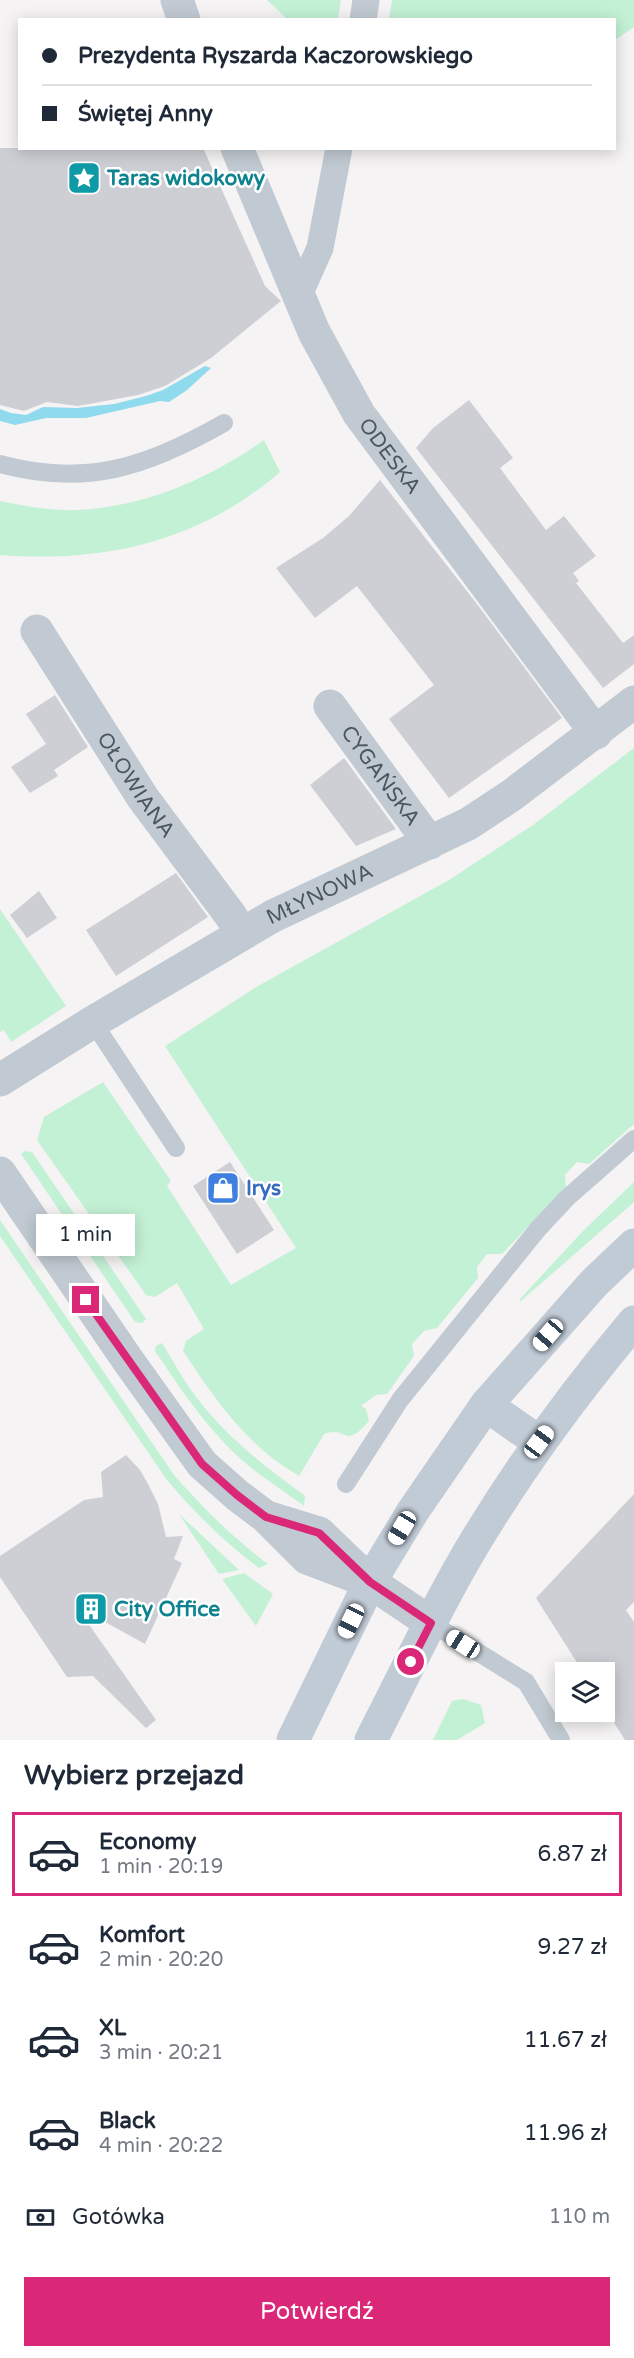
<!DOCTYPE html>
<html lang="pl">
<head>
<meta charset="utf-8">
<style>
	body { margin:0; font-family:"Varela Round",sans-serif; background:#f2f2f3; color:#1f2937; height:100vh; display:flex; flex-direction:column; font-size:22px; white-space:nowrap }
	* { box-sizing:border-box; margin:0 }
	p { font-size:20px; color:#747a83 }
	.icon { flex:none; width:33px; height:33px; fill:none; stroke:currentColor; stroke-width:2; stroke-linecap:round; stroke-linejoin:round }
	.map { position:relative; height:1740px; overflow:hidden }
	.drawer { display:flex; flex-direction:column; background:#fff; flex:1 }
	.drawer>* { flex:none }
	.guide { position:absolute; left:18px; top:18px; width:598px; height:132px; border-radius:0px; box-shadow:0 3px 15px #0003; display:grid; align-content:center; height:132px; padding:0 24px; background:#fff }
	.buttons { position:absolute; left:555px; top:1662px; display:grid; gap:12px }
	.buttons a { display:grid; place-items:center; width:60px; height:60px; border-radius:0px; background:#fff; box-shadow:0 3px 15px #0003; font-size:30px }
	.end { position:absolute; width:27px; height:27px; margin:-14px; border:8px solid #db2777; background:#fff; box-shadow:0 0 0 3px #fff }
	.from { border-radius:50% }
	.bubble { position:absolute; height:42px; border-radius:0px; background:#fff; box-shadow:0 3px 15px #0003; font-size:20px; font-weight:600; line-height:42px; text-align:center }
	.car { position:absolute; width:18px; height:36px; margin:-18px -9px; border-radius:8px; box-shadow:0 0 4px 2px #0007; background:linear-gradient(#fff 24%,#345 0 40%,#fff 0 76%,#345 0 86%,#fff 0) }
	.guide b { display:flex; align-items:center; gap:21px; height:57px; font-size:22px }
	.guide b+b { border-top:2px solid #e0e1e3 }
	.guide i { width:15px; height:15px; background:#1f2937 }
	ul { padding:0; list-style:none }
	li { display:flex; align-items:center; gap:18px; height:84px; margin:0 12px 9px; padding:0 12px; border:3px solid transparent; border-radius:0px }
	li div { flex:1 }
	li b { display:block; font-size:22px }
	li em { font-style:normal; font-weight:600 }
	li.on { border-color:#db2777 }
	li>.icon { width:54px; height:54px; stroke-width:1.5 }
	h2 { padding:0 24px; font-size:27px; line-height:72px }
	.pay { display:flex; align-items:center; gap:15px; height:66px; padding:0 24px; font-size:22px }
	.pay p { margin-inline-start:auto }
	.action { display:flex; gap:12px; margin-top:auto; padding:12px 24px }
	.action a { flex:1; height:69px; border-radius:0px; background:#db2777; color:#fff; font-size:24px; font-weight:600; line-height:69px; text-align:center }
	.map>svg:first-child { display:block }
</style>
</head>
<body>
<div class="map">
<svg width="634" height="1740" viewBox="0 0 634 1740">
	<rect width="100%" height="100%" fill="#f5f3f3"/>
	<path fill="#c3f1d5" d="M267,0H341L338,19L288,20Z
		M392,0H634V27L615,40V20L389,19Z
		M264,440L280,472C199,542 104,563 0,555V501C25,506 52,511 77,510C145,507 209,479 264,440Z
		M634,748V1124L589,1164L577,1162L565,1175L566,1187L502,1254H487L477,1267L478,1278L437,1328L424,1331L412,1344L414,1356L387,1394L376,1395L361,1406L366,1409L369,1421C343,1451 348,1425 324,1434L299,1476C287,1468 275,1461 265,1452C231,1423 207,1387 183,1351L186,1341L204,1329L177,1283L155,1297L146,1295L37,1140L44,1117L103,1082L171,1181L167,1186L231,1285L296,1248L165,1046L258,986L449,880L533,825Z
		M0,909L66,1006L11,1042L4,1030L0,1032Z
		M25,1151L32,1152L146,1319L142,1323L135,1322L21,1154Z
		M634,1182V1202L521,1301L519,1300L583,1231Z
		M0,1220L174,1475C204,1509 232,1537 268,1564L259,1568C224,1542 195,1513 167,1480L0,1236Z
		M162,1343C173,1360 182,1378 194,1394C224,1435 264,1466 305,1496L304,1506C288,1494 271,1483 255,1471C214,1439 184,1394 155,1351L156,1346Z
		M179,1514L239,1570L219,1574Z
		M244,1573L273,1594L256,1626L222,1579Z
		M463,1699L481,1705L485,1723L457,1740H433L452,1701Z"/>
	<path fill="#90daee" d="M205,366L211,368L187,390L169,402L160,401L86,418H46L15,425L0,421V409L11,413L26,415L43,407L77,408L114,404L146,396L163,390Z"/>
	<path fill="#cdcfd5" d="M0,148H203L265,286L281,301L211,358L165,386L138,395L78,406L47,402L24,411L0,405Z
		M469,400L513,458L500,468L546,530L564,516L596,556L573,573L579,581L576,583L623,643L634,635V664L603,688L416,448L433,428Z
		M380,480L477,604L562,718L449,798L389,719L434,685L357,586L315,618L276,568L323,538L349,516Z
		M55,695L88,747L54,770L58,776L30,793L11,767L46,744L26,714Z
		M344,758L396,829L356,846L310,785Z
		M176,873L208,917L116,976L86,930Z
		M39,891L57,918L27,938L10,915Z
		M230,1162L274,1230L237,1254L193,1186Z
		M126,1455L140,1470L149,1486L158,1504L166,1537L183,1536L174,1559L182,1563L145,1644L76,1606L156,1720L146,1728L93,1676L67,1677L0,1577V1556L84,1500L103,1497L101,1472Z
		M634,1494V1602L626,1610L634,1622V1740H625L604,1707V1672H583L536,1598Z"/>
	<g fill="none" stroke-linecap="round" stroke-linejoin="round">
		<path stroke="#c1cad2" stroke-width="18" d="M0,464C86,488 149,466 224,423
			M93,1022L176,1148
			M346,1484L400,1400L538,1229L567,1198L634,1139
			M431,1623L526,1682L561,1740"/>
		<path stroke="#c1cad2" stroke-width="27" d="M363,20L366,0
			M298,297L320,248L339,148"/>
		<g stroke="#c1cad2" stroke-width="33">
			<path d="M177,0L184,20"/>
			<path id="s1" d="M237,148L314,332L359,414L596,733"/>
			<path id="s2" d="M37,631L143,798L231,916L242,934"/>
			<path id="s3" d="M330,706L430,843"/>
			<path id="s4" d="M0,1080L93,1022L273,916L468,824L512,795L634,702"/>
			<path d="M0,1173L127,1359L202,1464L237,1495L266,1517L307,1558L370,1582"/>
			<path d="M270,1518L319,1533L370,1582L431,1623"/>
		</g>
		<path stroke="#c1cbd6" stroke-width="33" d="M486,1405L539,1442
			M293,1740L370,1582L413,1511L486,1405L594,1283L634,1245
			M371,1740C404,1676 435,1609 472,1547C520,1467 574,1393 634,1322"/>
	</g>
	<g fill="none" stroke-linecap="round" stroke-linejoin="round">
		<path stroke="#db2777" stroke-width="8" d="M86,1300L202,1464L237,1495L266,1517L319,1533L370,1582L431,1623L411,1662"/>
	</g>
	<defs>
		<symbol id="sight-square" viewBox="-11 -11 22 22"><rect x="-9" y="-9" width="18" height="18" rx="4" fill="#0f9aa8" stroke="#fff"/><path d="M0-6L1.8-2.2L6-1.7L2.9 1.2L3.7 5.4L0 3.3L-3.7 5.4L-2.9 1.2L-6-1.7L-1.8-2.2Z" fill="#fff"/></symbol>
		<symbol id="shop-square" viewBox="-11 -11 22 22"><rect x="-9" y="-9" width="18" height="18" rx="4" fill="#3f7fe0" stroke="#fff"/><path d="M-5-2.5h2.3a2.7 3.5 0 0 1 5.4 0H5L5.5 6h-11ZM-1.5-2.5h3a1.5 2.3 0 0 0-3 0Z" fill="#fff"/></symbol>
		<symbol id="building-square" viewBox="-11 -11 22 22"><rect x="-9" y="-9" width="18" height="18" rx="4" fill="#0f9aa8" stroke="#fff"/><path d="M-4-6H4V6H1V3H-1V6H-4ZM-2.5-4.3h1.7v1.8h-1.7ZM.8-4.3h1.7v1.8H.8ZM-2.5-1h1.7V.8h-1.7ZM.8-1h1.7V.8H.8Z" fill="#fff"/></symbol>
	</defs>
	<g fill-rule="evenodd">
		<use href="#sight-square" x="65" y="159" width="38" height="38"/>
		<use href="#shop-square" x="204" y="1169" width="38" height="38"/>
		<use href="#building-square" x="72" y="1590" width="38" height="38"/>
	</g>
	<g text-anchor="middle" stroke-width="5" stroke-linejoin="round" paint-order="stroke">
		<g font-size="21" font-weight="bold" fill="#0d838f" stroke="#fff" text-anchor="start">
			<text x="107" y="185">Taras widokowy</text>
			<text x="114" y="1616">City Office</text>
		</g>
		<g font-size="21" fill="#4a5661" stroke="#fff">
			<text dy="7" stroke="none"><textPath href="#s1" startOffset="345">ODESKA</textPath></text>
			<text dy="7" stroke="none"><textPath href="#s3" startOffset="86">CYGAŃSKA</textPath></text>
			<text dy="7" stroke="none"><textPath href="#s2" startOffset="183">OŁOWIANA</textPath></text>
			<text dy="7" stroke="none"><textPath href="#s4" startOffset="370">MŁYNOWA</textPath></text>
		</g>
		<g font-size="21" font-weight="bold" fill="#366cbe" stroke="#fff" text-anchor="start">
			<text x="246" y="1195">Irys</text>
		</g>
	</g>
</svg>
<div class="buttons">
<a><svg class="icon" aria-label="layers" viewBox="0 0 24 24"><path d="M12 4l9 5-9 5-9-5zM3 14l9 5 9-5"/></svg></a>
</div>
<i class="end from" style="left:411px;top:1662px"></i>
<i class="end" style="left:86px;top:1300px"></i>
<div class="bubble" style="left:36px;top:1214px;width:99px">1 min</div>
<i class="car" style="left:548px;top:1335px;rotate:221deg"></i>
<i class="car" style="left:539px;top:1442px;rotate:37deg"></i>
<i class="car" style="left:402px;top:1528px;rotate:211deg"></i>
<i class="car" style="left:351px;top:1621px;rotate:206deg"></i>
<i class="car" style="left:463px;top:1644px;rotate:302deg"></i>
<div class="guide">
<b><i class="from"></i>Prezydenta Ryszarda Kaczorowskiego</b>
<b><i></i>Świętej Anny</b>
</div>
</div>
<section class="drawer">
<h2>Wybierz przejazd</h2>
<ul>
<li class="on"><svg class="icon" aria-label="car" viewBox="0 0 24 24"><path d="M5 17H2v-5l4-1 3-4h7l3 4 3 1v5h-3M9 17h6M6 11h13"/><circle cx="7" cy="17" r="2"/><circle cx="17" cy="17" r="2"/></svg><div><b>Economy</b><p>1 min · 20:19</p></div><em>6.87 zł</em></li>
<li><svg class="icon" aria-label="car" viewBox="0 0 24 24"><path d="M5 17H2v-5l4-1 3-4h7l3 4 3 1v5h-3M9 17h6M6 11h13"/><circle cx="7" cy="17" r="2"/><circle cx="17" cy="17" r="2"/></svg><div><b>Komfort</b><p>2 min · 20:20</p></div><em>9.27 zł</em></li>
<li><svg class="icon" aria-label="car" viewBox="0 0 24 24"><path d="M5 17H2v-5l4-1 3-4h7l3 4 3 1v5h-3M9 17h6M6 11h13"/><circle cx="7" cy="17" r="2"/><circle cx="17" cy="17" r="2"/></svg><div><b>XL</b><p>3 min · 20:21</p></div><em>11.67 zł</em></li>
<li><svg class="icon" aria-label="car" viewBox="0 0 24 24"><path d="M5 17H2v-5l4-1 3-4h7l3 4 3 1v5h-3M9 17h6M6 11h13"/><circle cx="7" cy="17" r="2"/><circle cx="17" cy="17" r="2"/></svg><div><b>Black</b><p>4 min · 20:22</p></div><em>11.96 zł</em></li>
</ul>
<div class="pay"><svg class="icon" aria-label="cash" viewBox="0 0 24 24"><path d="M3 7h18v10H3z"/><circle cx="12" cy="12" r="2"/></svg>Gotówka<p>110 m</p></div>
<div class="action"><a>Potwierdź</a></div>
</section>
</body>
</html>
